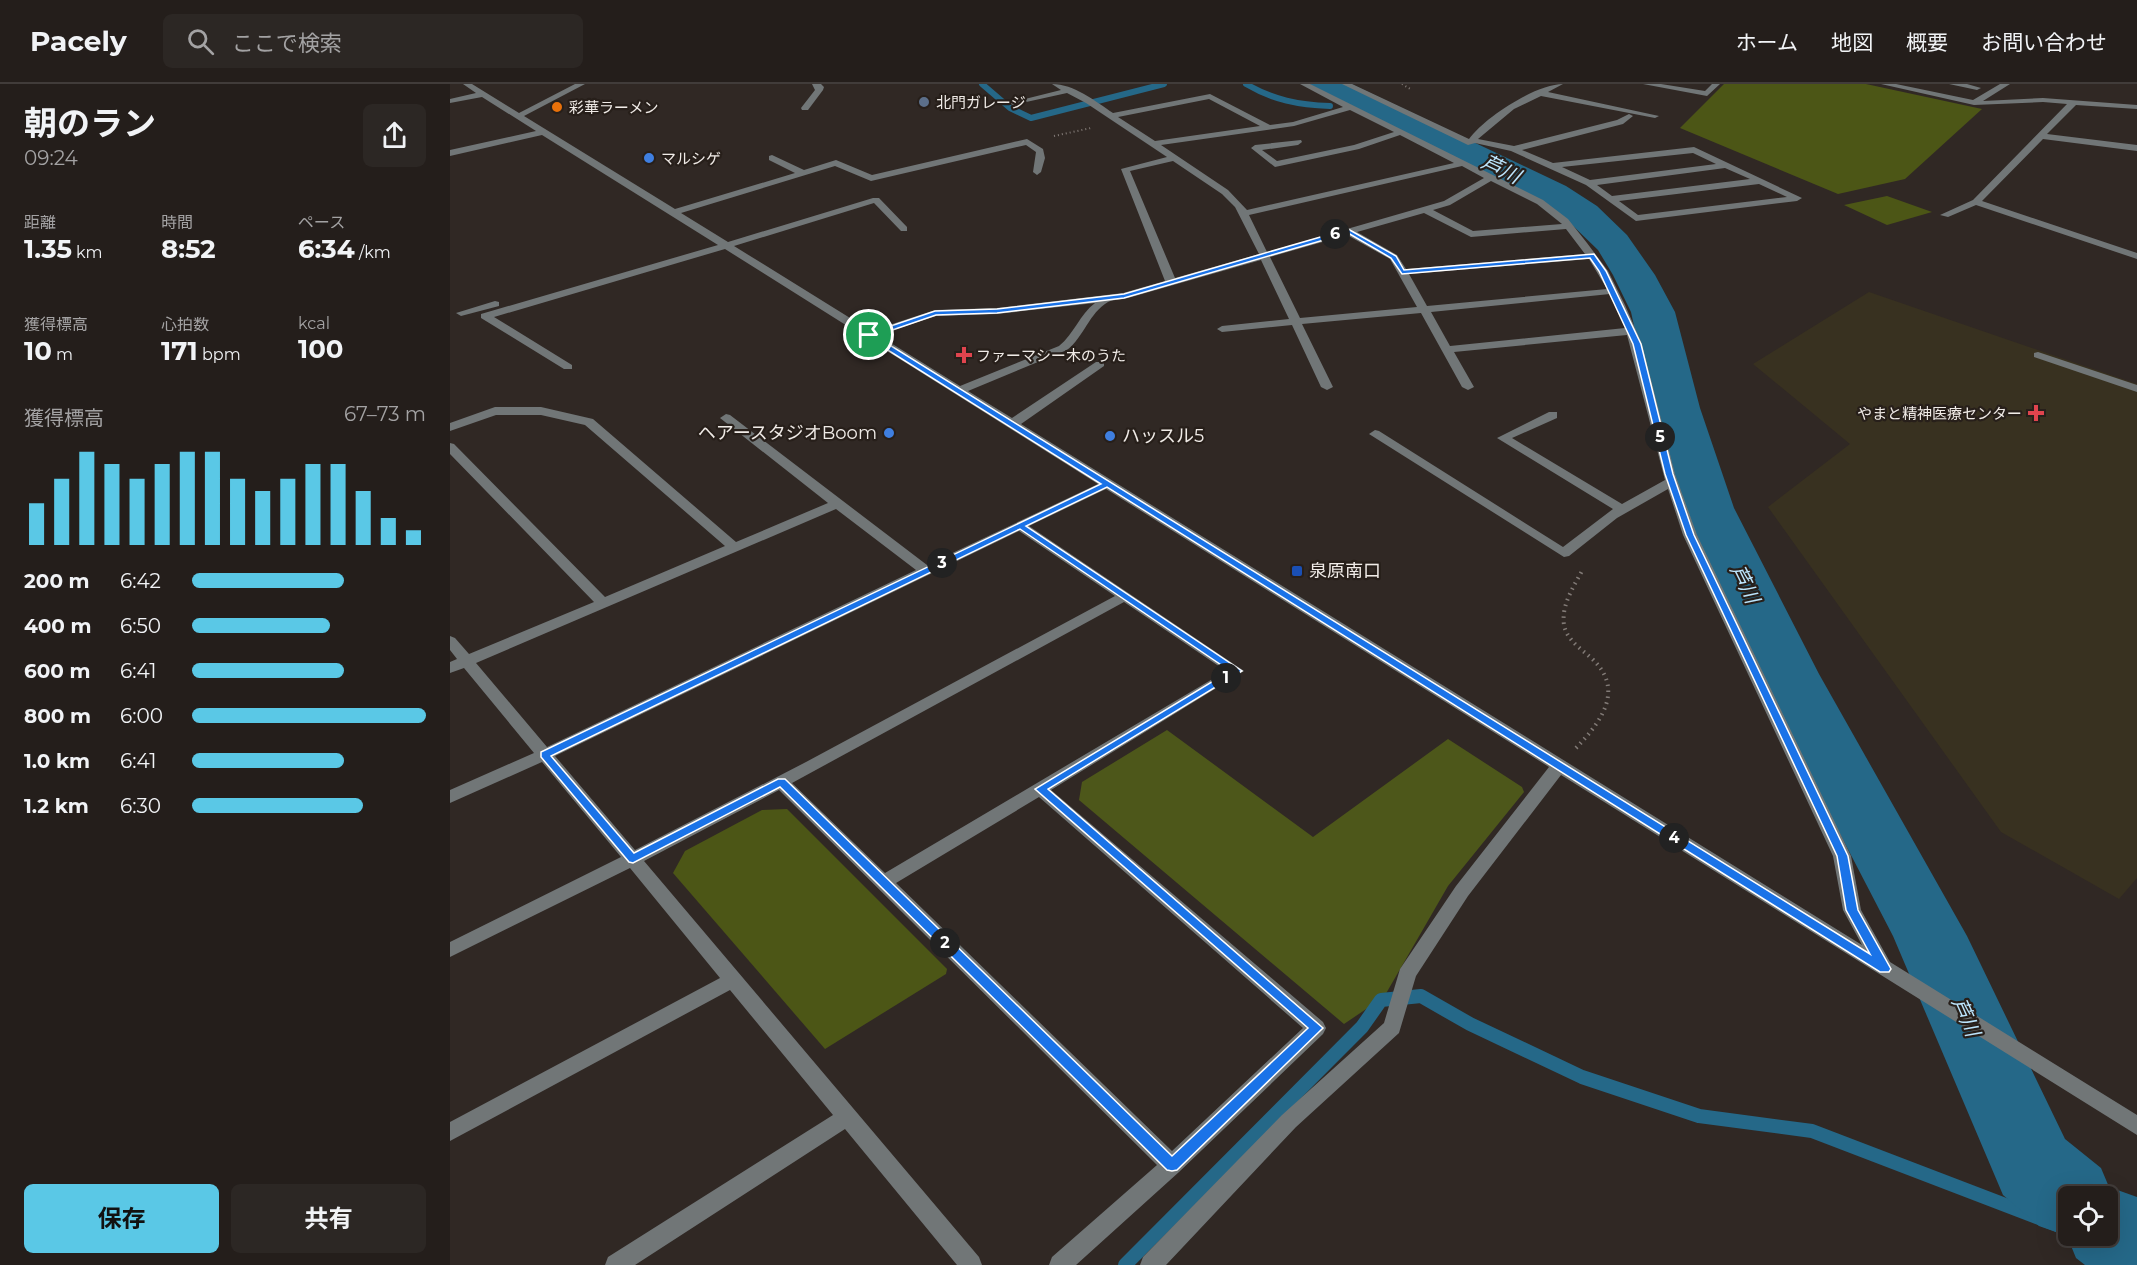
<!DOCTYPE html>
<html lang="ja">
<head>
<meta charset="utf-8">
<style>
	:root { --surface:#241e1b; --page:#2c2724; --text:#f1f3f6; --muted:#a3a2a3; --line:#413c3a; --accent:#5ac8e6 }
	body { margin:0; font-family:Montserrat,"Noto Sans JP",sans-serif; background:var(--page); color:var(--text); height:100vh; display:flex; flex-direction:column; font-size:22px; white-space:nowrap }
	* { box-sizing:border-box; margin:0 }
	p { font-size:20px; color:var(--muted) }
	.icon { flex:none; width:33px; height:33px; fill:none; stroke:currentColor; stroke-width:2; stroke-linecap:round; stroke-linejoin:round }
	.map { position:relative; flex:1; overflow:hidden }
	.sheet { display:flex; flex-direction:column; background:var(--surface); width:450px }
	.sheet>* { flex:none }
	.fabs { position:absolute; left:1608px; top:1102px; display:grid; gap:12px }
	.fabs a { display:grid; place-items:center; width:60px; height:60px; border-radius:9px; background:var(--surface); box-shadow:0 6px 24px #0002,0 0 0 2px var(--line); font-size:30px }
	.pin { position:absolute; display:grid; place-items:center; width:51px; height:51px; color:#fff; margin:-26px; border:3px solid #fff; border-radius:50%; box-shadow:0 2px 6px #0007 }
	.km { position:absolute; width:30px; height:30px; margin:-15px; border-radius:50%; background:#222; color:#fff; font-size:16px; line-height:30px; text-align:center }
	.round { display:grid; place-items:center; flex:none; width:63px; height:63px; border-radius:9px; background:var(--page) }
	.headline { display:flex; align-items:center; justify-content:space-between; height:102px; padding:0 24px }
	h1 { font-size:33px; font-weight:700; line-height:45px }
	.metrics { display:grid; grid-template-columns:repeat(3,1fr); gap:9px; height:102px; padding:6px 24px }
	.metrics div { display:grid; align-content:center }
	.metrics b { font-size:26px; font-weight:700 }
	.metrics small { font-size:16px; font-weight:400 }
	.metrics p { font-size:16px }
	.chart { height:168px; padding:12px 24px }
	.chart p { display:flex; justify-content:space-between }
	.chart svg { width:100%; height:108px; margin-top:6px; stroke:var(--accent); stroke-width:6 }
	.primary-button { display:flex; gap:12px; margin-top:auto; padding:12px 24px }
	.primary-button a { flex:1; height:69px; border-radius:9px; background:var(--accent); color:#111; font-size:24px; font-weight:700; line-height:69px; text-align:center }
	.primary-button a+a { background:var(--page); color:var(--text) }
	ul { padding:0 24px; list-style:none; font-size:20px }
	li { display:grid; grid-template-columns:96px 72px 1fr; align-items:center; height:45px }
	li i { height:15px; border-radius:8px; background:var(--accent) }
	header { display:flex; align-items:center; gap:36px; box-sizing:border-box; height:84px; padding:0 30px; background:var(--surface); border-bottom:2px solid var(--line) }
	header strong { font-size:28px }
	nav { display:flex; gap:33px; margin-inline-start:auto; font-size:21px }
	.search { width:420px; height:54px; background:var(--page); display:flex; align-items:center; gap:15px; box-sizing:border-box; padding:0 21px; border-radius:9px; color:var(--muted); font-size:22px }
	main { display:flex; flex:1; min-height:0 }
	.map>svg:first-child { display:block }
	.medical { fill:#383120 }
	.green { fill:#4c5616 }
	.forest { fill:#4d571a }
	.lines { fill:none; stroke-linecap:round; stroke-linejoin:round }
	.stream-far1 { stroke:#256888; stroke-width:6 }
	.stream { stroke:#256888; stroke-width:14 }
	.river { fill:#256888; fill-rule:evenodd }
	.path-far1 { stroke:#827b77; stroke-width:2; stroke-dasharray:1 3; stroke-linecap:butt }
	.path { stroke:#827b77; stroke-width:4; stroke-dasharray:1.5 4.5; stroke-linecap:butt }
	.minor { fill:#717677; fill-rule:evenodd }
	.route { fill:#1a73e8; stroke:#fff; stroke-width:1.5; fill-rule:evenodd }
	.service-dot { fill:#5c6f8a; stroke:#271f1a; stroke-width:2 }
	.food-dot { fill:#e8710a; stroke:#271f1a; stroke-width:2 }
	.shop-dot { fill:#3f7fe0; stroke:#271f1a; stroke-width:2 }
	.health-dot { fill:#e0444e; stroke:#271f1a; stroke-width:2 }
	.transit-dot { fill:#1a4fb4; stroke:#271f1a; stroke-width:2 }
	.labels { text-anchor:middle; dominant-baseline:central; stroke-width:4.5; stroke-linejoin:round; paint-order:stroke }
	.far-poi-label { font-size:15px; fill:#f0ebe7; stroke:#271f1a; text-anchor:start }
	.poi-label { font-size:18px; fill:#f0ebe7; stroke:#271f1a; text-anchor:start }
	.water-label { font-size:20px; font-style:italic; fill:#bce5fd; stroke:#271f1a }
</style>
</head>
<body>
<header>
<strong>Pacely</strong>
<div class="search"><svg class="icon" aria-label="search" viewBox="0 0 24 24"><circle cx="10" cy="10" r="6"/><path d="M15 15l6 6"/></svg>ここで検索</div>
<nav><a>ホーム</a><a>地図</a><a>概要</a><a>お問い合わせ</a></nav>
</header>
<main>
<section class="sheet">
<div class="headline"><div><h1>朝のラン</h1><p>09:24</p></div><a class="round"><svg class="icon" aria-label="share" viewBox="0 0 24 24"><path d="M12 15V3M7 8l5-5 5 5M5 13v7h14v-7"/></svg></a></div>
<div class="metrics">
<div><p>距離</p><b>1.35<small> km</small></b></div>
<div><p>時間</p><b>8:52</b></div>
<div><p>ペース</p><b>6:34<small> /km</small></b></div>
</div>
<div class="metrics">
<div><p>獲得標高</p><b>10<small> m</small></b></div>
<div><p>心拍数</p><b>171<small> bpm</small></b></div>
<div><p>kcal</p><b>100</b></div>
</div>
<div class="chart"><p><span>獲得標高</span>67–73 m</p>
<svg viewBox="0 0 160 44" preserveAspectRatio="none"><path d="M5 44V27M15 44V17M25 44V6M35 44V11M45 44V17M55 44V11M65 44V6M75 44V6M85 44V17M95 44V22M105 44V17M115 44V11M125 44V11M135 44V22M145 44V33M155 44V38"/></svg>
</div>
<ul>
<li><b>200 m</b>6:42<i style="width:65%"></i></li>
<li><b>400 m</b>6:50<i style="width:59%"></i></li>
<li><b>600 m</b>6:41<i style="width:65%"></i></li>
<li><b>800 m</b>6:00<i style="width:100%"></i></li>
<li><b>1.0 km</b>6:41<i style="width:65%"></i></li>
<li><b>1.2 km</b>6:30<i style="width:73%"></i></li>
</ul>
<div class="primary-button"><a>保存</a><a>共有</a></div>
</section>
<div class="map">
<svg width="1687" height="1181" viewBox="0 0 1687 1181">
	<rect width="100%" height="100%" fill="#302824"/>
	<polygon class="medical" points="1419,208 1687,300 1687,794 1669,815 1551,748 1318,423 1400,360 1303,280"/>
	<g class="green">
		<polygon points="1274,0 1416,0 1532,25 1455,95 1388,110 1230,44"/>
		<polygon points="1437,112 1482,128 1437,141 1394,121"/>
		<polygon points="337,725 497,885 496,890 375,965 223,789 235,767 312,726"/>
	</g>
	<polygon class="forest" points="717,646 863,753 998,655 1072,703 1074,708 998,802 934,913 894,940 629,716 632,698"/>
	<g class="lines">
		<g class="stream-far1">
			<polyline points="532,0 560,24 581,34 714,0"/>
			<path d="M 796,0 C 823,16 849,21 880,22"/>
		</g>
		<g class="stream">
			<polyline points="1638,1152 1687,1171"/>
			<polyline points="675,1181 912,943 931,916 971,912 1020,940 1132,993 1249,1032 1362,1047 1618,1145"/>
		</g>
		<path class="river" d="M 860,0 L 901,0 L 1116,102 L 1147,122 L 1177,151 L 1205,191 L 1225,228 L 1250,324 L 1284,424 L 1369,590 L 1517,852 L 1615,1055 L 1651,1084 L 1659,1103 L 1687,1113 L 1687,1181 L 1635,1181 L 1626,1174 L 1617,1152 L 1589,1142 L 1553,1111 L 1443,852 L 1307,590 L 1230,424 L 1202,324 L 1181,228 L 1163,191 L 1148,166 L 1119,138 L 1090,118 L 865,7 ZM 1618,1113 L 1658,1113 L 1658,1152 L 1618,1152 Z"/>
		<g class="path-far1">
			<polyline points="952,0 962,6"/>
			<polyline points="604,52 641,44"/>
		</g>
		<path class="path" d="M 1126,664 C 1152,637 1176,604 1140,573 C 1130,564 1117,556 1114,541 C 1111,521 1124,502 1133,485"/>
		<g class="minor">
			<path d="M 13,0 L 22,0 L 69,29 L 125,0 L 135,0 L 74,32 L 225,125 L 345,89 L 319,76 L 319,72 L 322,71 L 354,86 L 386,76 L 422,91 L 577,55 L 593,65 L 595,74 L 591,88 L 587,91 L 583,88 L 586,68 L 576,61 L 421,97 L 385,82 L 231,129 L 278,158 L 423,114 L 429,114 L 457,143 L 457,147 L 451,147 L 424,119 L 284,162 L 421,247 L 485,226 L 547,224 L 673,209 L 715,197 L 671,85 L 717,73 L 636,19 L 617,9 L 563,21 L 559,19 L 611,6 L 602,0 C 624,0 645,17 663,29 L 760,10 L 820,41 L 843,38 L 893,23 L 850,0 L 860,0 L 1093,116 L 1118,135 L 1137,159 L 1158,187 L 1175,221 L 1192,260 L 1225,390 L 1247,451 L 1401,772 L 1411,826 L 1440,878 L 1687,1031 L 1687,1051 L 1111,691 L 1018,812 L 966,892 L 949,949 L 846,1043 L 716,1181 L 690,1181 L 693,1173 L 832,1031 L 934,939 L 950,885 L 1006,802 L 1099,683 L 656,405 L 579,442 L 794,587 L 601,706 L 873,938 L 876,944 L 873,950 L 729,1088 L 626,1181 L 599,1181 L 602,1173 L 707,1081 L 329,706 L 194,777 L 529,1173 L 532,1181 L 507,1181 L 395,1045 L 185,1181 L 155,1181 L 158,1173 L 383,1031 L 280,906 L 0,1057 L 0,1038 L 270,894 L 180,784 L 0,873 L 0,858 L 171,773 L 92,678 L 0,719 L 0,706 L 84,669 L 14,584 L 0,589 L 0,578 L 7,575 L 0,566 L 0,552 L 5,554 L 19,570 L 144,518 L 0,370 L 0,359 L 4,360 L 155,513 L 275,462 L 135,341 L 91,331 L 46,331 L 0,347 L 0,339 L 45,323 L 91,323 L 143,335 L 286,458 L 378,419 L 270,334 L 276,330 L 280,331 L 477,481 L 648,400 L 275,165 L 44,233 L 122,281 L 122,285 L 114,285 L 31,234 L 31,230 L 268,161 L 92,51 L 0,72 L 0,66 L 86,47 L 32,13 L 0,19 L 0,15 L 26,9 ZM 759,15 L 810,42 L 705,57 L 668,33 ZM 900,26 L 944,48 L 904,61 L 827,77 L 812,66 L 848,61 L 852,58 L 851,56 L 805,61 L 801,64 L 825,83 L 909,65 L 950,51 L 1004,79 L 797,126 L 778,106 L 711,61 L 844,42 ZM 723,77 L 772,110 L 785,123 L 809,170 L 725,194 L 680,87 ZM 1012,82 L 1034,94 L 994,117 L 817,168 L 799,131 ZM 1041,97 L 1087,120 L 1112,140 L 1023,147 L 983,126 L 1000,121 ZM 974,129 L 1021,153 L 1116,145 L 1135,170 L 956,185 L 947,171 L 907,148 ZM 897,151 L 940,175 L 967,223 L 850,234 L 820,173 ZM 1139,175 L 1157,205 L 977,222 L 959,190 ZM 811,176 L 839,235 L 772,242 L 767,245 L 772,248 L 842,241 L 871,303 L 877,306 L 883,303 L 852,240 L 971,229 L 1012,303 L 1018,306 L 1024,303 L 1004,268 L 1177,251 L 1215,396 L 1172,420 L 1062,354 L 1107,334 L 1107,328 L 1099,328 L 1047,354 L 1163,425 L 1113,463 L 929,347 L 925,346 L 919,350 L 1114,473 L 1119,472 L 1167,434 L 1218,405 L 1233,451 L 1383,772 L 1393,826 L 1412,861 L 571,340 L 654,282 L 654,278 L 646,278 L 562,334 L 518,307 L 617,266 C 634,253 639,229 658,218 C 664,215 672,216 678,214 ZM 1160,210 L 1175,244 L 1000,262 L 981,228 ZM 645,219 C 630,230 624,250 609,262 L 510,302 L 428,251 L 486,232 L 547,230 ZM 386,425 L 466,486 L 97,663 L 26,579 ZM 569,447 L 665,512 L 356,678 L 185,766 L 105,672 ZM 674,518 L 776,587 L 435,789 L 342,699 ZM 589,713 L 853,944 L 722,1067 L 446,799 Z"/>
			<polygon points="362,0 371,0 374,3 373,6 358,26 352,26 351,24 365,6"/>
			<path d="M 892,0 L 902,0 L 1019,55 C 1035,33 1086,0 1113,0 L 1098,8 L 1209,32 L 1205,34 L 1091,12 L 1064,25 L 1028,55 L 1064,62 L 1167,36 L 1179,30 L 1183,32 L 1173,40 L 1072,66 L 1103,79 L 1244,63 L 1352,114 L 1347,117 L 1186,137 L 1136,101 L 1061,67 L 1025,59 L 1018,61 ZM 1243,69 L 1266,80 L 1140,96 L 1112,83 ZM 1275,84 L 1300,95 L 1162,112 L 1147,101 ZM 1309,100 L 1337,113 L 1188,131 L 1169,117 Z"/>
			<polygon points="1193,0 1211,0 1255,7 1262,0 1270,0 1257,12"/>
			<polygon points="1431,0 1446,0 1523,16 1550,0 1560,0 1533,17 1593,14 1687,21 1687,25 1626,21 1597,50 1687,61 1687,67 1593,55 1532,117 1687,169 1687,175 1526,121 1498,133 1490,131 1523,116 1617,20 1593,18 1524,21"/>
			<polygon points="1499,0 1517,0 1531,4 1527,6"/>
			<polygon points="45,217 49,218 49,222 11,232 6,229"/>
			<polygon points="1588,268 1687,301 1687,308 1584,273 1584,269"/>
		</g>
	</g>
	<path class="route" d="M 898,145 L 946,172 L 954,186 L 1144,170 L 1156,187 L 1191,260 L 1223,390 L 1244,451 L 1398,772 L 1408,826 L 1441,885 L 1439,888 L 1430,888 L 657,403 L 576,442 L 792,587 L 598,705 L 873,944 L 727,1086 L 722,1087 L 717,1086 L 330,703 L 183,779 L 179,778 L 91,673 L 91,668 L 651,400 L 417,253 L 417,250 L 485,227 L 547,225 L 674,210 ZM 898,149 L 941,174 L 952,190 L 1140,174 L 1149,187 L 1183,260 L 1215,390 L 1236,451 L 1387,772 L 1396,826 L 1420,870 L 425,252 L 486,231 L 547,229 L 674,214 ZM 570,445 L 780,587 L 585,705 L 858,944 L 722,1072 L 335,695 L 328,695 L 184,769 L 101,672 Z"/>
	<circle class="service-dot" cx="474" cy="18" r="6"/>
	<circle class="food-dot" cx="107" cy="23" r="6"/>
	<g class="shop-dot">
		<circle cx="199" cy="74" r="6"/>
		<circle cx="439" cy="349" r="6"/>
		<circle cx="660" cy="352" r="6"/>
	</g>
	<g class="health-dot">
		<path d="M511 262h6v6h6v6h-6v6h-6v-6h-6v-6h6z"/>
		<path d="M1583 320h6v6h6v6h-6v6h-6v-6h-6v-6h6z"/>
	</g>
	<rect class="transit-dot" x="841" y="481" width="12" height="12" rx="3"/>
	<g class="labels">
		<g class="far-poi-label">
			<text x="486" y="18">北門ガレージ</text>
			<text x="119" y="23">彩華ラーメン</text>
			<text x="211" y="74">マルシゲ</text>
			<text x="526" y="271">ファーマシー木のうた</text>
			<text x="1572" y="329" text-anchor="end">やまと精神医療センター</text>
		</g>
		<g class="poi-label">
			<text x="427" y="349" text-anchor="end">ヘアースタジオBoom</text>
			<text x="672" y="352">ハッスル5</text>
			<text x="859" y="487">泉原南口</text>
		</g>
		<g class="water-label">
			<text transform="translate(1051 85) rotate(26)">芦川</text>
			<text transform="translate(1295 500) rotate(64)">芦川</text>
			<text transform="translate(1516 933) rotate(66)">芦川</text>
		</g>
	</g>
</svg>
<div class="fabs">
<a><svg class="icon" aria-label="locate" viewBox="0 0 24 24"><circle cx="12" cy="12" r="6"/><path d="M12 2v4M12 18v4M2 12h4M18 12h4"/></svg></a>
</div>
<div class="pin" style="left:419px;top:251px;background:#1e9e55"><svg class="icon" aria-label="arrive" viewBox="0 0 24 24"><path d="M6 21V4h12l-3 4 3 4H6"/></svg></div>
<b class="km" style="left:776px;top:594px">1</b>
<b class="km" style="left:495px;top:859px">2</b>
<b class="km" style="left:492px;top:479px">3</b>
<b class="km" style="left:1224px;top:754px">4</b>
<b class="km" style="left:1210px;top:353px">5</b>
<b class="km" style="left:885px;top:150px">6</b>
</div>
</main>
</body>
</html>
